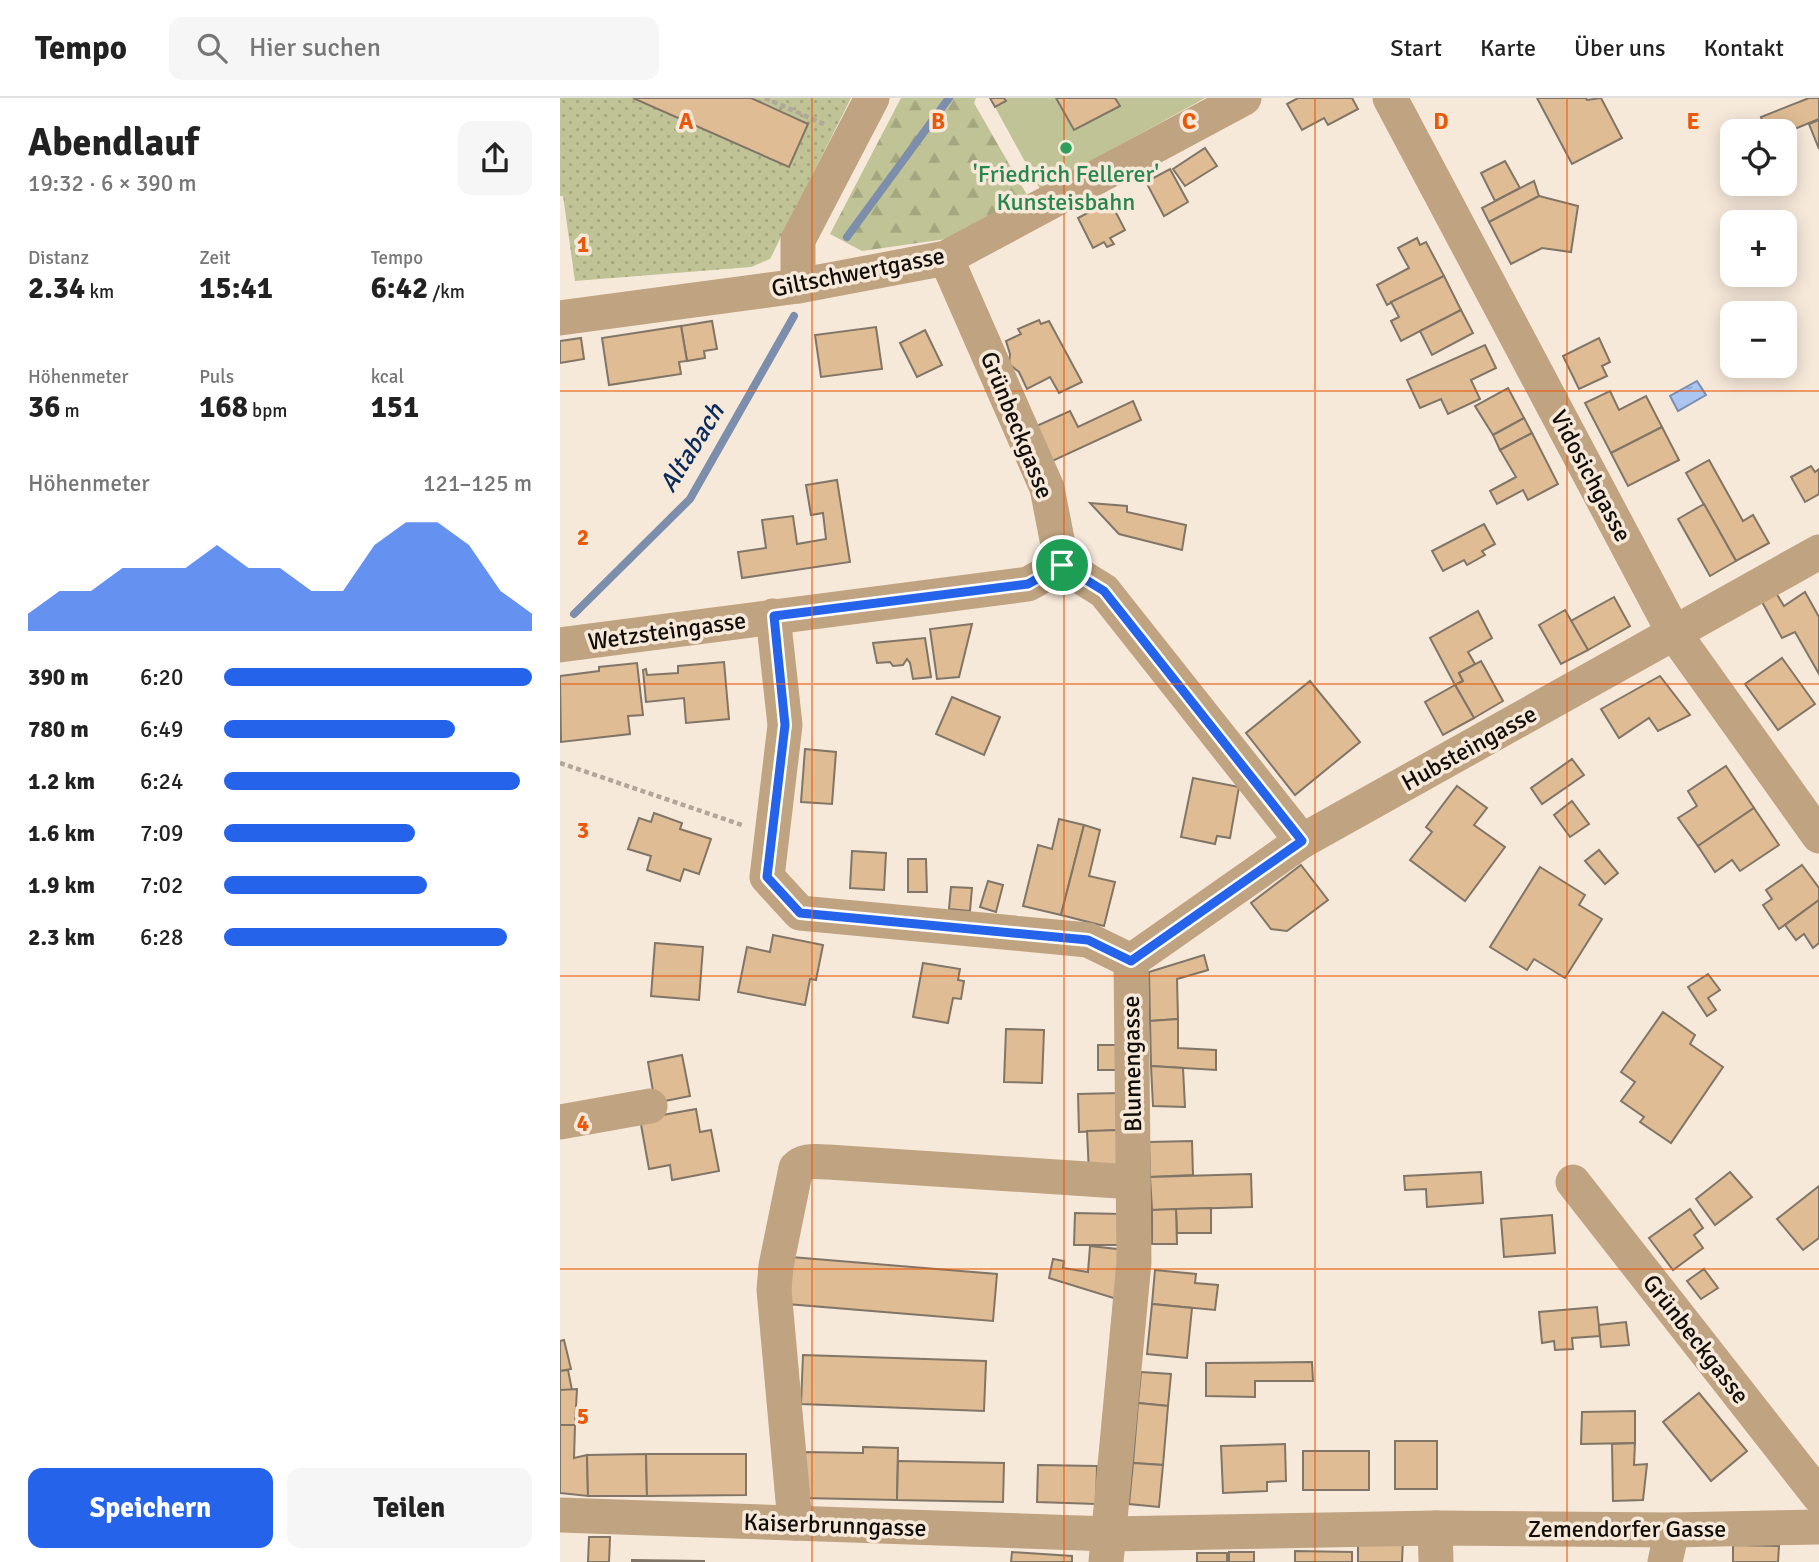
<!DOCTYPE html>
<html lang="de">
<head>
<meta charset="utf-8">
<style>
	:root { --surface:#fff; --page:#f6f6f6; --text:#222; --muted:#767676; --line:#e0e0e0; --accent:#2563eb }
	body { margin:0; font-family:Signika,sans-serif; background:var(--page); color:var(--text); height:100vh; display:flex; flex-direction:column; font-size:26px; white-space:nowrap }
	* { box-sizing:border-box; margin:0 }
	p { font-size:23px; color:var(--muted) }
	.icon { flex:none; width:38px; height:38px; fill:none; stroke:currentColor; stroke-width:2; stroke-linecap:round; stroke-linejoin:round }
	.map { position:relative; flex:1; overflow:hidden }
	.drawer { display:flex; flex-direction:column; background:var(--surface); width:560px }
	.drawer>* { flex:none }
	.fabs { position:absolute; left:1160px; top:21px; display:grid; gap:14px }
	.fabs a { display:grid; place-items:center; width:77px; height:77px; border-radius:14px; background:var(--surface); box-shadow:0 4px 18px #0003; font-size:35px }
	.pin { position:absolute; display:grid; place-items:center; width:60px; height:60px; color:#fff; margin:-30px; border:4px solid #fff; border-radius:50%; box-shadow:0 2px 7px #0007 }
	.round { display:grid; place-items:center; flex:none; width:74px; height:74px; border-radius:14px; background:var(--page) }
	.summary { display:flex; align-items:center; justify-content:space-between; height:119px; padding:0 28px }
	h1 { font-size:38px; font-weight:800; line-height:52px }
	.metrics { display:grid; grid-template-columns:repeat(3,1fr); gap:10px; height:119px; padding:7px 28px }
	.metrics div { display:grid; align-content:center }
	.metrics b { font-size:30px; font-weight:800 }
	.metrics small { font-size:19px; font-weight:400 }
	.metrics p { font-size:19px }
	.chart { height:196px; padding:14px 28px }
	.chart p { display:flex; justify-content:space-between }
	.chart svg { width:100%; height:126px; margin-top:7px; fill:var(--accent); opacity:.7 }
	.cta { display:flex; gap:14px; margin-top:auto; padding:14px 28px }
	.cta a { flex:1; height:80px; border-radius:14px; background:var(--accent); color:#fff; font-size:28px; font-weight:800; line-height:80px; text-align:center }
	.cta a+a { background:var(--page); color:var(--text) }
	ul { padding:0 28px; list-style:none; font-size:23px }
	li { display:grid; grid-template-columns:112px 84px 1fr; align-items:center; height:52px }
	li i { height:18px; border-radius:9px; background:var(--accent) }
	header { display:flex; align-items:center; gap:42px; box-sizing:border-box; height:98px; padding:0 35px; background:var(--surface); border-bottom:2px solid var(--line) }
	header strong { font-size:33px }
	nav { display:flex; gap:38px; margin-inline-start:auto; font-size:24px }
	.search { width:490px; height:63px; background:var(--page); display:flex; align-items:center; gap:18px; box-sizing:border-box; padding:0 24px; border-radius:14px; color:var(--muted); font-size:26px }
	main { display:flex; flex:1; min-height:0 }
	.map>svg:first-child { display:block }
	.grass { fill:url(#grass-dots) }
	.forest { fill:url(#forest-firs) }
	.pitch { fill:#c0c395 }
	.water { fill:url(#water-ripples); stroke:#7c8eab; stroke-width:2 }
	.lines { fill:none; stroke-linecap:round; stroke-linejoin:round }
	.stream { stroke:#7c8eab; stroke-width:8 }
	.building { fill:#dfbc93; stroke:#817567; stroke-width:2 }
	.path { stroke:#b1a69a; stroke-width:4.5; stroke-dasharray:5 3.5; stroke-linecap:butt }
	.minor { stroke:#c0a381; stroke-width:35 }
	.route-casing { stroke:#fff; stroke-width:14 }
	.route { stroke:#2563eb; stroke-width:9 }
	.grid { fill:none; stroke:#e8590c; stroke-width:2; stroke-opacity:0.55 }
	.leisure-dot { fill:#2e9e5b; stroke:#f7e9da; stroke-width:2.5 }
	.labels { text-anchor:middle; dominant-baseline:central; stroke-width:7; stroke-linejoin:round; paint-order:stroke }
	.leisure-label { font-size:24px; fill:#27864d; stroke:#f7e9da }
	.street-label { font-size:24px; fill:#110d08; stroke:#f7e9da }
	.water-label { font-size:26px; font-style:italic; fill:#082a5c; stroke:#f7e9da }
	.grid-label { font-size:23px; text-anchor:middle; font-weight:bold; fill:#e8590c; stroke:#f7e9da; stroke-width:7; stroke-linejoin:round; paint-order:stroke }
</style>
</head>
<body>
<header>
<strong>Tempo</strong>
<div class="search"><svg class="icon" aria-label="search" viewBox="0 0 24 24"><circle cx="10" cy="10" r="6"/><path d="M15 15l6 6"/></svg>Hier suchen</div>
<nav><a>Start</a><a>Karte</a><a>Über uns</a><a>Kontakt</a></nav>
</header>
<main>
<section class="drawer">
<div class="summary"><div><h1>Abendlauf</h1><p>19:32 · 6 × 390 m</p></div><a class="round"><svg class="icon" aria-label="share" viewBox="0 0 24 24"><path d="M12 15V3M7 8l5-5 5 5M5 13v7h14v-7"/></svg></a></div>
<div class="metrics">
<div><p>Distanz</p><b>2.34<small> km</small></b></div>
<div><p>Zeit</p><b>15:41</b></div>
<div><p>Tempo</p><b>6:42<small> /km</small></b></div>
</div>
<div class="metrics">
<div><p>Höhenmeter</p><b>36<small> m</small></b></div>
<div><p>Puls</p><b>168<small> bpm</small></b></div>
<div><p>kcal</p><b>151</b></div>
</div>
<div class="chart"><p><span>Höhenmeter</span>121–125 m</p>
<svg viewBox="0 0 160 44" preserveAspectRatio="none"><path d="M0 44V38L10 30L20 30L30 22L40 22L50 22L60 14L70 22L80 22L90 30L100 30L110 14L120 6L130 6L140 14L150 30L160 38V44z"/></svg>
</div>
<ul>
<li><b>390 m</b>6:20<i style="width:100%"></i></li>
<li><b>780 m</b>6:49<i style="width:75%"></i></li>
<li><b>1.2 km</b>6:24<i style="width:96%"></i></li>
<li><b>1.6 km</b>7:09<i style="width:62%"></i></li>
<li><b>1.9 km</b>7:02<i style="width:66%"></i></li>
<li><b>2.3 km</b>6:28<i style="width:92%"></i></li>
</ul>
<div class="cta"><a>Speichern</a><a>Teilen</a></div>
</section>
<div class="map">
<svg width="1259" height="1464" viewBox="0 0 1259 1464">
	<defs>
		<pattern id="grass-dots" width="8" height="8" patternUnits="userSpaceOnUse" patternTransform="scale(1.75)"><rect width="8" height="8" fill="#c0c395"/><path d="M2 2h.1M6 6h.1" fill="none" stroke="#a4a67f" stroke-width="1.8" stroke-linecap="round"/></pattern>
		<pattern id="forest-firs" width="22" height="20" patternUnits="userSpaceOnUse" patternTransform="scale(1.75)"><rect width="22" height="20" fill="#c0c395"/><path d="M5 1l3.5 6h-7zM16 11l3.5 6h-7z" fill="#a4a67f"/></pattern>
		<pattern id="water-ripples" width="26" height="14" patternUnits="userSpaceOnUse" patternTransform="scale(1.75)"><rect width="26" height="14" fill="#aac6f1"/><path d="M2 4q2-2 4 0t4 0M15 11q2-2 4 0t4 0" fill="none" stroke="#91a9cd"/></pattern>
	</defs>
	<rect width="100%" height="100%" fill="#f7e9da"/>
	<polygon class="grass" points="0,0 291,0 210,161 191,169 15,183 3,98 0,98"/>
	<polygon class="forest" points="341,0 416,0 414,5 467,97 386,141 302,153 270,136"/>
	<polygon class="pitch" points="430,0 645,0 480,91"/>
	<polygon class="water" points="1137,283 1146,297 1118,313 1110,298"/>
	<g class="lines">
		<g class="stream">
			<polyline points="287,139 389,0"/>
			<polyline points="14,516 130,401 234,218"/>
		</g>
	</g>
	<g class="building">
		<polygon points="73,0 191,0 248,26 229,69"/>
		<polygon points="430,0 444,0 446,3 435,9"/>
		<polygon points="496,0 555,0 560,8 514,32"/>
		<polygon points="738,0 792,0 798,11 768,27 764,20 742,32 727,6"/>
		<polygon points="977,0 1026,0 1027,2 1041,0 1062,40 1012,66"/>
		<polygon points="1249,0 1259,0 1259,21 1225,35 1225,33 1206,33 1201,19"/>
		<polygon points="1259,22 1259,51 1249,26"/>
		<polygon points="645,50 657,68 625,88 613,71"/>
		<polygon points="945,63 960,90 935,103 921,75"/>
		<polygon points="610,71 628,104 604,118 586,84"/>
		<polygon points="974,83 979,98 929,124 922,110"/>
		<polygon points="979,98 1018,108 1011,154 982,150 951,166 929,124"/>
		<polygon points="550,103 565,132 550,140 554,146 547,149 544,144 533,150 518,120"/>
		<polygon points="857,140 860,147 866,144 884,178 827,207 817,187 849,170 838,150"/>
		<polygon points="884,178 901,212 841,243 831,223 839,219 831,204"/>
		<polygon points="901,212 913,235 872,257 860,233"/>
		<polygon points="479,222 481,226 489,223 522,284 499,295 490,279 467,291 459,274 449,266 450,256 446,243 461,236 458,231"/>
		<polygon points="152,223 157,251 144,253 145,260 127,263 121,228"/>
		<polygon points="121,228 127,263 119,264 121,276 49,287 42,240"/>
		<polygon points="316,229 322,271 261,279 255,237"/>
		<polygon points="365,232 382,267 357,279 340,245"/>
		<polygon points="21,240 24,261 0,265 0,243"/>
		<polygon points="1039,240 1050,264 1042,268 1047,278 1019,291 1003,258"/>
		<polygon points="925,247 936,270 911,282 920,301 888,316 881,301 860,310 847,282"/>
		<polygon points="948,290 964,320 933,337 915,308"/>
		<polygon points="1050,293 1059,312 1086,298 1102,329 1051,355 1025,305"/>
		<polygon points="573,303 581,322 488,365 472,330 510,313 518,329"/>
		<polygon points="964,320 972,335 940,352 933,337"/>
		<polygon points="1102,329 1119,362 1068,388 1051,355"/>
		<polygon points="972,335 998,386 968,402 963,392 937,406 930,393 956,379 940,352"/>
		<polygon points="1149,362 1183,423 1193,417 1209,445 1176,463 1126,375"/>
		<polygon points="1251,368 1255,374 1259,371 1259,396 1245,404 1231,379"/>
		<polygon points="277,382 290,464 182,480 178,454 206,450 202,422 233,418 237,446 266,441 263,415 251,417 246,387"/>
		<polygon points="530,405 567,408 567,414 626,427 622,452 559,436"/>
		<polygon points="1144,406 1176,463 1150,478 1118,421"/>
		<polygon points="924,426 935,446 922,453 925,457 907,467 904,462 883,473 872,453"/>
		<polygon points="1245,494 1259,519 1259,576 1235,534 1222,540 1202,504 1216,495 1224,508"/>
		<polygon points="1054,499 1070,528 1028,552 1011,523"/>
		<polygon points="1005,512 1028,552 1001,566 979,527"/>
		<polygon points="918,513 932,540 908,554 915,566 899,575 903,583 895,587 870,540"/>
		<polygon points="412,526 399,579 377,581 370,531"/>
		<polygon points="365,540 371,579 353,581 350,565 347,561 343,567 333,568 330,564 317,565 313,545"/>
		<polygon points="1222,560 1255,606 1218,632 1185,586"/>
		<polygon points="921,563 943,603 914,620 895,587 903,583 899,575"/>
		<polygon points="164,564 169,621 126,625 124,600 86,604 83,572 86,571 87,577 118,575 118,568"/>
		<polygon points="77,565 83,617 68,618 70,636 1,644 0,578 39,573 39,569"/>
		<polygon points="1100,578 1130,617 1098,633 1089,620 1059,640 1041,611"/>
		<polygon points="750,583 800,644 735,697 686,635"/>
		<polygon points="895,587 914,620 883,637 865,604"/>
		<polygon points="392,599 440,619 424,657 376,636"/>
		<polygon points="245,651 276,654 272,706 241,704"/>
		<polygon points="1012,661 1024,677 982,706 971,690"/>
		<polygon points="1166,668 1194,710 1138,748 1118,720 1137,708 1128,693"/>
		<polygon points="633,680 679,689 670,740 657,738 655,746 621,739"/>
		<polygon points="897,688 927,710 914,727 945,749 905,803 850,762 872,734 866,729"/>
		<polygon points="1012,703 1029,726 1010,739 994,717"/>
		<polygon points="1194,710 1219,747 1180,773 1172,762 1155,774 1138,748"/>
		<polygon points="94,715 122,725 120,731 151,741 139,776 124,771 120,783 87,772 91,758 68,751 79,720 91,724"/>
		<polygon points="499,721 524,727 501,817 463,808 478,747 492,751"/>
		<polygon points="524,727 540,732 529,778 555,784 544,828 501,817"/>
		<polygon points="1039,752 1058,775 1045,786 1025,763"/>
		<polygon points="292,753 326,755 324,792 290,790"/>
		<polygon points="348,761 366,761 367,794 348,794"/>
		<polygon points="741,767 768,802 727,833 711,831 691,805"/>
		<polygon points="1242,767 1259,790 1259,802 1219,831 1203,807 1212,801 1206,792"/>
		<polygon points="980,769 1025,797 1019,807 1042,821 1005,880 974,861 967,872 930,849"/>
		<polygon points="428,783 443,787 436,814 420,809"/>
		<polygon points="391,789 412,790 410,813 389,811"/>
		<polygon points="1259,802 1259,845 1253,850 1244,836 1236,842 1225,827"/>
		<polygon points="213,837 263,847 256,882 250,881 245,907 178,894 187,849 210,854"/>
		<polygon points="95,845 143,849 139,902 91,898"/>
		<polygon points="644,857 648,872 617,881 618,921 590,923 589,874"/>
		<polygon points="363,865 400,871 398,882 404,883 401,901 393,900 388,925 353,919"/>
		<polygon points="1148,876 1160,892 1148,900 1156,912 1147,918 1128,889"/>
		<polygon points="1103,914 1135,937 1130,946 1163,969 1111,1045 1080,1024 1084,1019 1061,1003 1075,984 1061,974"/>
		<polygon points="618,921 618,950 656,952 656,972 591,968 590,923"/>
		<polygon points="446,931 484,932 482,985 444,984"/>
		<rect x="538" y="947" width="23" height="25"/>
		<polygon points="122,957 130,998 95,1005 88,964"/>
		<polygon points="591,968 623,970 625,1009 593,1008"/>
		<polygon points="559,995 560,1032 519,1034 518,996"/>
		<polygon points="136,1011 140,1034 151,1032 159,1073 112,1082 110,1067 89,1071 80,1021"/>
		<polygon points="560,1032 562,1074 529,1075 527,1033"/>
		<polygon points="632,1043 633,1077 590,1079 589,1044"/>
		<polygon points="921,1074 923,1105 867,1109 866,1091 845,1092 844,1078"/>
		<polygon points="1170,1074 1192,1099 1155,1127 1136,1101"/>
		<polygon points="691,1076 692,1109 592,1112 590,1079"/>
		<polygon points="1259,1088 1259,1140 1243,1152 1217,1121"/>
		<polygon points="651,1110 651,1135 617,1135 616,1111"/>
		<polygon points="616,1111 617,1146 592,1146 592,1112"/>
		<polygon points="1130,1111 1143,1130 1134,1137 1143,1150 1113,1172 1089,1140"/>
		<polygon points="515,1115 562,1116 562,1147 514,1147"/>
		<polygon points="992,1117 995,1155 944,1159 941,1121"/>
		<polygon points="530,1148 566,1152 560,1202 489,1180 493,1161 504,1163 503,1170 528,1174"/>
		<polygon points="231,1159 437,1176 433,1223 227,1206"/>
		<polygon points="1144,1171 1158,1190 1141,1201 1127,1183"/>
		<polygon points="595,1172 636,1176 635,1185 658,1187 655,1212 592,1206"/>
		<polygon points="592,1206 632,1210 627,1260 587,1256"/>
		<polygon points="1037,1209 1040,1238 1012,1240 1013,1251 995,1252 994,1243 982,1245 979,1214"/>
		<polygon points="1066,1224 1069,1247 1041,1249 1039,1227"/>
		<polygon points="4,1242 11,1271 0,1273 0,1243"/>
		<polygon points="243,1257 426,1263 424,1313 241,1306"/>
		<polygon points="752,1264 753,1283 695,1283 695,1299 646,1298 646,1265"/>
		<polygon points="8,1272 12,1292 0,1292 0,1273"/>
		<polygon points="581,1274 611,1276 608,1308 578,1305"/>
		<polygon points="17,1291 15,1327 0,1327 0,1292"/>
		<polygon points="1139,1295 1187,1353 1151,1383 1103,1324"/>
		<polygon points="578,1305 608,1308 603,1367 573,1365"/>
		<polygon points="1075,1313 1075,1345 1021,1346 1022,1314"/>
		<polygon points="0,1327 15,1327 14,1360 27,1357 28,1398 0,1395"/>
		<rect x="835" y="1343" width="42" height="48"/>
		<polygon points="1075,1345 1074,1367 1087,1366 1083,1402 1053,1403 1052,1346"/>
		<polygon points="725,1346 726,1383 707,1384 707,1393 663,1395 661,1348"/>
		<polygon points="303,1349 338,1350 337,1402 243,1400 244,1354 303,1355"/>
		<rect x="743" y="1353" width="66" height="39"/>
		<polygon points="86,1356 87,1398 28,1398 27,1357"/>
		<polygon points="86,1356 186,1356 186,1397 87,1398"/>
		<polygon points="338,1363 444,1365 443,1404 337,1402"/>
		<polygon points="573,1365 603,1367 599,1409 569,1406"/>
		<polygon points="478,1367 537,1368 536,1406 477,1404"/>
		<polygon points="29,1439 50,1439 49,1464 28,1464"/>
		<polygon points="798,1439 843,1441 842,1464 798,1464"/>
		<polygon points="1173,1447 1219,1448 1218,1464 1173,1464"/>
		<polygon points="735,1453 792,1454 792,1464 735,1464"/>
		<polygon points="452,1454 512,1458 512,1464 451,1464"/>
		<rect x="669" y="1454" width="25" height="10"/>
		<rect x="637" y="1455" width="30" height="9"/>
		<polygon points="72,1462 144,1463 144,1464 72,1464"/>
	</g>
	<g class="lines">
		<g class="path">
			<polyline points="205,0 266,27"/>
			<polyline points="0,665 185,728"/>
		</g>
		<g class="minor">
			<polyline points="830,0 1114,535 1259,738"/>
			<polyline points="386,160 487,390 502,467 544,493 742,743"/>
			<polyline points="238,188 238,142 312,0"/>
			<polyline points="0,220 238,188 386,160 684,0"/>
			<polyline points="213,518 225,627 207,779 240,815 528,842 571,863 574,1164 546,1464"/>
			<polyline points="0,547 468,486 502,467"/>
			<polyline points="571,863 742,743 1259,454"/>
			<polyline points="0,1024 90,1008"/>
			<polyline points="1013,1084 1259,1398"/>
			<polyline points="0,1417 549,1436 875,1430 1112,1432 1259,1429"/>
			<path d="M 235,1425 L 214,1192 L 216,1168 L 236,1070 C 244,1061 257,1064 268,1064 L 573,1084"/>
			<polyline points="875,1430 876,1464"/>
			<polyline points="1105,1464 1112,1432"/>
		</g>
	</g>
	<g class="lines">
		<defs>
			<polygon id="route" points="502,467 544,493 742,743 571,863 528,842 240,815 207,779 225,627 214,518 468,486"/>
		</defs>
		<use href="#route" class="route-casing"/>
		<use href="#route" class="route"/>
	</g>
	<path class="grid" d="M 252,0 L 252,1464M 504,0 L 504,1464M 755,0 L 755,1464M 1007,0 L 1007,1464M 0,293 L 1259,293M 0,586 L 1259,586M 0,878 L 1259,878M 0,1171 L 1259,1171"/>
	<circle class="leisure-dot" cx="506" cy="50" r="7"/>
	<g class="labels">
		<g class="leisure-label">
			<text x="506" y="76">'Friedrich Fellerer'<tspan x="506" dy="28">Kunsteisbahn</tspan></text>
		</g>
		<g class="street-label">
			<text transform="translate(298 174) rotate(-11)">Giltschwertgasse</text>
			<text transform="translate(457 327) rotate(68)">Grünbeckgasse</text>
			<text transform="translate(1031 378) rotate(62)">Vidosichgasse</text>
			<text transform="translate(107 533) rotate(-8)">Wetzsteingasse</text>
			<text transform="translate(909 650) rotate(-29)">Hubsteingasse</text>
			<text transform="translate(572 966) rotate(-91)">Blumengasse</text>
			<text transform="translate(1136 1241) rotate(52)">Grünbeckgasse</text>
			<text transform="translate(275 1427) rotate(2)">Kaiserbrunngasse</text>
			<text x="1067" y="1431">Zemendorfer Gasse</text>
		</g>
		<g class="water-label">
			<text transform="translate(132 350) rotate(-58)">Altabach</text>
		</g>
	</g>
	<g class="grid-label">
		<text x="126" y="31">A</text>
		<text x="378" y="31">B</text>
		<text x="629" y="31">C</text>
		<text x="881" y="31">D</text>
		<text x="1133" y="31">E</text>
		<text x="23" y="154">1</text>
		<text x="23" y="447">2</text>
		<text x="23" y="740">3</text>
		<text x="23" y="1033">4</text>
		<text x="23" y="1326">5</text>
	</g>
</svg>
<div class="fabs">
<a><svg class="icon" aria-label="locate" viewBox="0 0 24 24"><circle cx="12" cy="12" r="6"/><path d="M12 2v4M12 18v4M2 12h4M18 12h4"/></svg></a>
<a>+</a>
<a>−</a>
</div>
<div class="pin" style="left:502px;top:467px;background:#1e9e55"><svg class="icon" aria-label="arrive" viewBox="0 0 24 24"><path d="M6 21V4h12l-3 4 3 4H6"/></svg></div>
</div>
</main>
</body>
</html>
